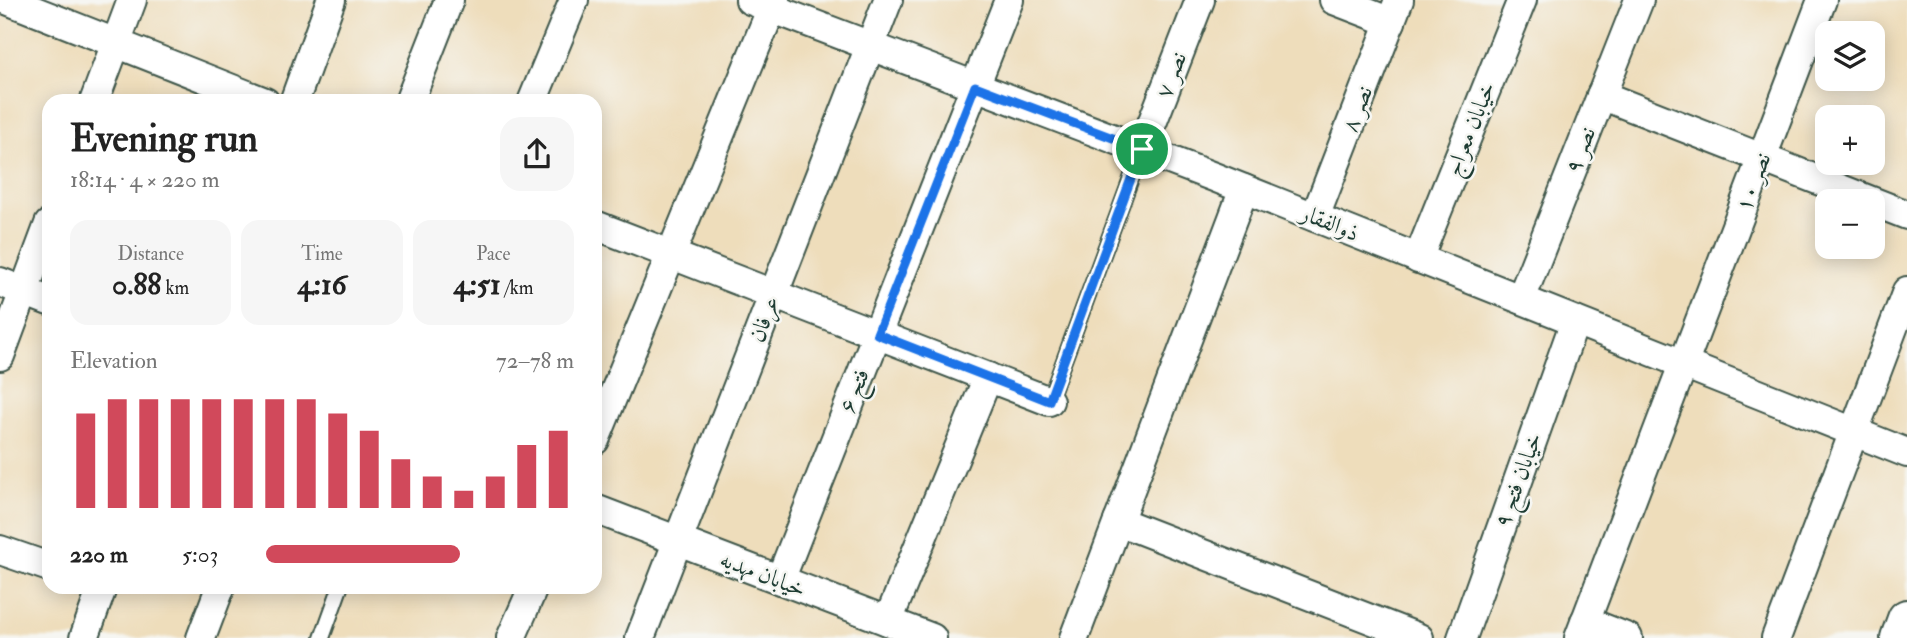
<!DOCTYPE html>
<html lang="en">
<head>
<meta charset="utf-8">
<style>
	:root { --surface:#fff; --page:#f6f6f6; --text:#222; --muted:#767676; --accent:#d1495b }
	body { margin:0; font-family:"IM FELL Double Pica",Amiri,serif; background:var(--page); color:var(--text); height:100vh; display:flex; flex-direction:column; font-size:26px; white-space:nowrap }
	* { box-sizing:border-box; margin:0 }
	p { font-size:23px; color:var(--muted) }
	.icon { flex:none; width:38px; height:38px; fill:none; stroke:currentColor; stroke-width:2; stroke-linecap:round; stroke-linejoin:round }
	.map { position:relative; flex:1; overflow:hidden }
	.panel { position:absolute; left:42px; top:94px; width:560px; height:500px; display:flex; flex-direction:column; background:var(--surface); border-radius:21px; box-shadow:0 4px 18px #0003 }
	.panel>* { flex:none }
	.fabs { position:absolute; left:1815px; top:21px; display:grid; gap:14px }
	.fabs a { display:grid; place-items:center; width:70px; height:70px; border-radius:14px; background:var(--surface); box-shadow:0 4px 18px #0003; font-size:35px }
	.pin { position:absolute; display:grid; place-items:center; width:60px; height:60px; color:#fff; margin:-30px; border:4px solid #fff; border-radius:50%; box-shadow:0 2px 7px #0007 }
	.round { display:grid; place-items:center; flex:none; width:74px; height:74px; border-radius:21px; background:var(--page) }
	.summary { display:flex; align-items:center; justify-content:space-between; height:119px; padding:0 28px }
	h1 { font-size:38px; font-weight:700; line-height:52px }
	.stats { display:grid; grid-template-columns:repeat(3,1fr); gap:10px; height:119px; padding:7px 28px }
	.stats div { display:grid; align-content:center; border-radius:18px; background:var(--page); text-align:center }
	.stats b { font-size:30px; font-weight:700 }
	.stats small { font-size:19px; font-weight:400 }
	.stats p { font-size:19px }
	.chart { height:196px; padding:14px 28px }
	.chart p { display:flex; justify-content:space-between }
	.chart svg { width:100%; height:126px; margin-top:7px; stroke:var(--accent); stroke-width:6 }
	ul { padding:0 28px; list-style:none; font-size:23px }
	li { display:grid; grid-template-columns:112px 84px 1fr; align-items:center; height:52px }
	li i { height:18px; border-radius:9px; background:var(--accent) }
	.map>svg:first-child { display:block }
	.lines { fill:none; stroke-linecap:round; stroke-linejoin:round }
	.lane-casing { stroke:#3e5548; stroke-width:18 }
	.street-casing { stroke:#3e5548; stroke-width:32 }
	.secondary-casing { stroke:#3e5548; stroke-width:42 }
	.lane { stroke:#fff; stroke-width:14 }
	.street { stroke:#fff; stroke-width:28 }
	.secondary { stroke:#fff; stroke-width:38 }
	.route-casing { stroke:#fff; stroke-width:14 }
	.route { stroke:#1a73e8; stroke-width:9 }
	.labels { text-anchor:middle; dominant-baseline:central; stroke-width:5; stroke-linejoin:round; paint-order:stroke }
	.street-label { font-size:23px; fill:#1f3d34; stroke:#f6f6f2 }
</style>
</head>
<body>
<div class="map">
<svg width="1907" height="638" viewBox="0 0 1907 638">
	<rect width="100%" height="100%" fill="#f6f6f2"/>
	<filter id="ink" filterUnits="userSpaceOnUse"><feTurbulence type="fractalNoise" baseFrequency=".0143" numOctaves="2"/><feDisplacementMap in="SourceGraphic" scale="14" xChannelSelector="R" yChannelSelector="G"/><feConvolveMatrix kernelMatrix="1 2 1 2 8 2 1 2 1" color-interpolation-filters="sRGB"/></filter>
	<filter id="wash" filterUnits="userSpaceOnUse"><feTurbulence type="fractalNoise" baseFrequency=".00686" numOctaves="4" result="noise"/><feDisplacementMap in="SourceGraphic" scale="28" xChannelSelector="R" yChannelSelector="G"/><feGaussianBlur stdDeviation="1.57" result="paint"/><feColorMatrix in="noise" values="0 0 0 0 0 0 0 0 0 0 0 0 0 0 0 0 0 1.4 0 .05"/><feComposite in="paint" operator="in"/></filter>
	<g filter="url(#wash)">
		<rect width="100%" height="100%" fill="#edb"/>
	</g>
	<g filter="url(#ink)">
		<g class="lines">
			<defs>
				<g id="lane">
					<polyline points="1049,401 1142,149"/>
					<polyline points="322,638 340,588"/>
				</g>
				<g id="street">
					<polyline points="7,0 265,102"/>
					<polyline points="750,0 1214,177 1907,453"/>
					<polyline points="1334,0 1391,22"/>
					<polyline points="1601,95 1907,215"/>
					<polyline points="94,102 132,0"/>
					<polyline points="294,102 331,0"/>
					<polyline points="409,102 449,0"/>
					<polyline points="532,102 574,0"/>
					<polyline points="1142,149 1200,0"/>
					<polyline points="1315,217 1399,0"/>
					<polyline points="595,225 1049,401"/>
					<polyline points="1418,259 1522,0"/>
					<polyline points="0,282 49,301"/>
					<polyline points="1521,299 1639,0"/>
					<polyline points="0,356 49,224"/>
					<polyline points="595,440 775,0"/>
					<polyline points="595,509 932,638"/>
					<polyline points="1118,521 1419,638"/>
					<polyline points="0,550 49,567"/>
					<polyline points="780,580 1009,0"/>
					<polyline points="888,621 988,377"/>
					<polyline points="1585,621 1628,638"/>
					<polyline points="84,638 102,588"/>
					<polyline points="201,638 220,588"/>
					<polyline points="511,638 533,588"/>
					<polyline points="640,638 888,0"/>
					<polyline points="1074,638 1244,189"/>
					<polyline points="1462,638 1575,321"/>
					<polyline points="1579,638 1822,0"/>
					<polyline points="1776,638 1907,291"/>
				</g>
				<polyline id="secondary" points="1900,638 1907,619"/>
			</defs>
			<use href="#lane" class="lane-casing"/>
			<use href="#street" class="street-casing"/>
			<use href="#secondary" class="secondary-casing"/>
			<use href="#lane" class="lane"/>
			<use href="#street" class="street"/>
			<use href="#secondary" class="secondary"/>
		</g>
	</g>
	<g class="lines" filter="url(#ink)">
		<defs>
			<polygon id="route" points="975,86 1142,149 1049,401 877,334"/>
		</defs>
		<use href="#route" class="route-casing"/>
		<use href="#route" class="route"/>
	</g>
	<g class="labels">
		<g class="street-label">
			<text transform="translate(1171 75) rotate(-69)">نصر ۷</text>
			<text transform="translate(1357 109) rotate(-69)">نصر ۸</text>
			<text transform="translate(1470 129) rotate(-68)">خیابان معراج</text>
			<text transform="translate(1580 150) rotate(-69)">نصر ۹</text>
			<text transform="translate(1753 182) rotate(-69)">نصر ۱۰</text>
			<text transform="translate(1330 223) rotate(22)">ذوالفقار</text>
			<text transform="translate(764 319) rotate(-69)">عرفان</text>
			<text transform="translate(854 391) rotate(-68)">فتح ۶</text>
			<text transform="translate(1518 480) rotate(-70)">خیابان فتح ۹</text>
			<text transform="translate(763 574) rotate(21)">خیابان مهدیه</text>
		</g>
	</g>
</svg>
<div class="fabs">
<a><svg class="icon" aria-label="layers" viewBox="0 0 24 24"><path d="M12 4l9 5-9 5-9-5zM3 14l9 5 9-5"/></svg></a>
<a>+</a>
<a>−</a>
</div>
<div class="pin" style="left:1142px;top:149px;background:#1e9e55"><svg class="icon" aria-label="arrive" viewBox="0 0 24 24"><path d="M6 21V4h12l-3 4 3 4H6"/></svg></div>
<section class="panel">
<div class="summary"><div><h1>Evening run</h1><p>18:14 · 4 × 220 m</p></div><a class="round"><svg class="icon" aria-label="share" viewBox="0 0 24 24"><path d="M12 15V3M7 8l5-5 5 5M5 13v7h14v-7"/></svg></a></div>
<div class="stats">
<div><p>Distance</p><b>0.88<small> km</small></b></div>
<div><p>Time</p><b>4:16</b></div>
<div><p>Pace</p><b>4:51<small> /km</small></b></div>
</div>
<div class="chart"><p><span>Elevation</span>72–78 m</p>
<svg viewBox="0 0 160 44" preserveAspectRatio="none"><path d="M5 44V11M15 44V6M25 44V6M35 44V6M45 44V6M55 44V6M65 44V6M75 44V6M85 44V11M95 44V17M105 44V27M115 44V33M125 44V38M135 44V33M145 44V22M155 44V17"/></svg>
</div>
<ul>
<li><b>220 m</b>5:03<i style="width:63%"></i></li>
</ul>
</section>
</div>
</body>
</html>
